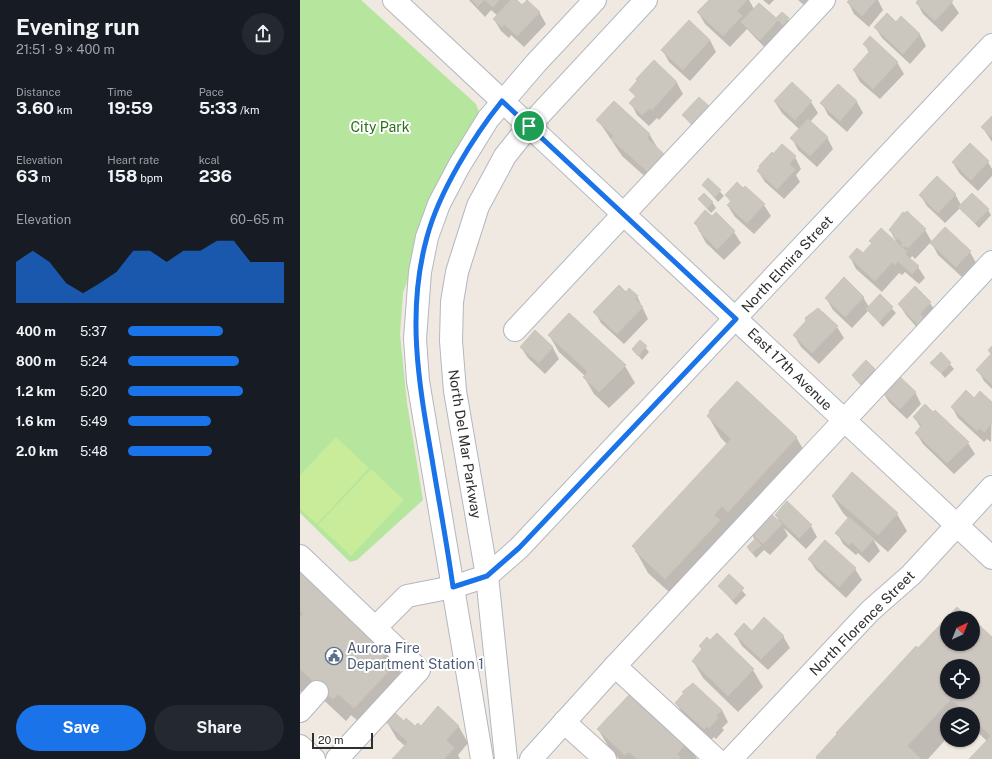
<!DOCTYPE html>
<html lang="en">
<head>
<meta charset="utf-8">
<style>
	:root { --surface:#171b24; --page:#242831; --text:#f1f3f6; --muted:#9ea1a6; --accent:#1a73e8 }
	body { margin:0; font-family:"Public Sans",sans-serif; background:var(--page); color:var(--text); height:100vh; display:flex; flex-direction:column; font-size:15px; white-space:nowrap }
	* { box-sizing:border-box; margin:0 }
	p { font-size:13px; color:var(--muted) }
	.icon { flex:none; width:22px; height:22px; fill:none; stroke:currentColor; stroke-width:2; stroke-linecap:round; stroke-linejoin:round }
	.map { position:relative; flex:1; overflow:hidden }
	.drawer { display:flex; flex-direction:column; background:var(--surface); width:300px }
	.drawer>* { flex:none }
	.needle { width:26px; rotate:43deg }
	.controls { position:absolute; left:640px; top:611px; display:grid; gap:8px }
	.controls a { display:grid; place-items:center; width:40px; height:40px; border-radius:50%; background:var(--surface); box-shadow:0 1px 3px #0004; font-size:20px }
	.scale { position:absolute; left:12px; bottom:10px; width:61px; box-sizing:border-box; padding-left:4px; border:2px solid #2e2e2e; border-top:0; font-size:11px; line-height:14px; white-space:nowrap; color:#2e2e2e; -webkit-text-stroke:3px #fff; paint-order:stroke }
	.pin { position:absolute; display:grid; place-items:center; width:34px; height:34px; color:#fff; margin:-17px; border:2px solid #fff; border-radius:50%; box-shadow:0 1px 4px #0007 }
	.round { display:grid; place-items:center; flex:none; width:42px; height:42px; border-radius:21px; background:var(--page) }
	.head { display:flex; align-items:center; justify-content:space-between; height:68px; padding:0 16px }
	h1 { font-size:22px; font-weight:700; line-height:30px }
	.stats { display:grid; grid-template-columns:repeat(3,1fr); gap:6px; height:68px; padding:4px 16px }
	.stats div { display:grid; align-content:center }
	.stats b { font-size:17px; font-weight:700 }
	.stats small { font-size:11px; font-weight:400 }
	.stats p { font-size:11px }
	.chart { height:112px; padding:8px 16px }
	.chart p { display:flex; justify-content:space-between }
	.chart svg { width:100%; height:72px; margin-top:4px; fill:var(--accent); opacity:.7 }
	.button { display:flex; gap:8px; margin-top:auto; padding:8px 16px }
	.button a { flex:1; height:46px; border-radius:24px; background:var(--accent); color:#fff; font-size:16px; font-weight:700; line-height:46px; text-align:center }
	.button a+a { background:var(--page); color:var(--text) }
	ul { padding:0 16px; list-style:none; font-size:13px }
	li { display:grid; grid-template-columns:64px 48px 1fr; align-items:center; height:30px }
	li i { height:10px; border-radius:5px; background:var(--accent) }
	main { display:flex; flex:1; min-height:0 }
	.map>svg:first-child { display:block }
	.green { fill:#b6e59e }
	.pitch { fill:#c9ec9a }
	.shadow { fill:#0003; fill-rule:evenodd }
	.building { fill:#cbc7bf; stroke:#cbc5ba; fill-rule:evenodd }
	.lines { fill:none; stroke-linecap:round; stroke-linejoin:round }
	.minor-casing { stroke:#b4b7c1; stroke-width:24 }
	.minor { stroke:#fff; stroke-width:22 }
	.route-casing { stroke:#fff; stroke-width:8 }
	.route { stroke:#1a73e8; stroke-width:5 }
	.labels { text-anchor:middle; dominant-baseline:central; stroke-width:4; stroke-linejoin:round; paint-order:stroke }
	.park-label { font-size:14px; fill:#2c6e1b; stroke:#fff }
	.street-label { font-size:14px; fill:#2e2e2e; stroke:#fff }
	.service-label { font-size:14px; fill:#4e5e75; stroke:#fff; text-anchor:start }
</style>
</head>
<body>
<main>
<section class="drawer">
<div class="head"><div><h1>Evening run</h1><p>21:51 · 9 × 400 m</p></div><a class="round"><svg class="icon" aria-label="share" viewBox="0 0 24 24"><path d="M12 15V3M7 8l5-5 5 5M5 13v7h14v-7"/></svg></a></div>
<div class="stats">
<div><p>Distance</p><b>3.60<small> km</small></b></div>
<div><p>Time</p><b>19:59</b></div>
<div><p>Pace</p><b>5:33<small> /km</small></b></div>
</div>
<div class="stats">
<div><p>Elevation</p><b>63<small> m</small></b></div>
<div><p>Heart rate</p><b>158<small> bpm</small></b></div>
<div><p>kcal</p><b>236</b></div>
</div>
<div class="chart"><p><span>Elevation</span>60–65 m</p>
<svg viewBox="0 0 160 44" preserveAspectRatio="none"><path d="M0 44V19L10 12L20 19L30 32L40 38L50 32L60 25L70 12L80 12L90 19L100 12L110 12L120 6L130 6L140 19L150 19L160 19V44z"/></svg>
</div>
<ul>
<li><b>400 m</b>5:37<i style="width:61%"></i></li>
<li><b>800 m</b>5:24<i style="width:71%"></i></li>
<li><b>1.2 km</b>5:20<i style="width:74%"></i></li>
<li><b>1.6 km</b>5:49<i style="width:53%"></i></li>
<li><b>2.0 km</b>5:48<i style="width:54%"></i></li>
</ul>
<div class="button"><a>Save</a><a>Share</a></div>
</section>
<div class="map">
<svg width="692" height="759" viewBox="0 0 692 759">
	<rect width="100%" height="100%" fill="#efe9e1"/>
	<polygon class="green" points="0,0 61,0 176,104 180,115 130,215 103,293 100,334 107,403 123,500 57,560 50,562 0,513"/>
	<g class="pitch">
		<polygon points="36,437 69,468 17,524 0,509 0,475"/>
		<polygon points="71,469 104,500 51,556 18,525"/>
	</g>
	<g class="shadow">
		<polygon points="169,0 216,0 222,6 239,12 246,24 224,47 211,35 209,38 201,31 194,19 198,16 191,10 185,17"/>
		<polygon points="410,0 449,0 454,9 476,19 482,13 488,19 495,30 467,50 447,29 430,47 405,24 398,12"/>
		<polygon points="463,0 474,0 469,5"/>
		<polygon points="498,0 517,0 509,9"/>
		<polygon points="550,0 578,0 583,10 569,27 554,14 548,2"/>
		<polygon points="620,0 650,0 659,13 642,32 623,14 617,3"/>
		<polygon points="601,18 620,35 626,46 610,64 582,38 575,27 596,23"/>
		<polygon points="410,40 416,52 390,81 369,62 363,51"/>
		<polygon points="564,44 597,62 604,74 580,99 560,82 554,71 570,54"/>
		<polygon points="354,62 377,83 383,94 359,120 357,118 349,126 337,115 331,103 336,98 331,90"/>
		<polygon points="492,84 511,102 518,113 510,122 527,137 533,149 517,167 498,150 492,138 500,130 482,113 475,102"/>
		<polygon points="538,85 557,102 563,113 547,132 528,115 522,103"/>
		<polygon points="399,98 396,130 383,115"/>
		<polygon points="314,102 350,135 359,151 359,189 322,156 298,120"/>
		<polygon points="692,117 692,142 683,128"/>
		<polygon points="473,155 495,157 501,169 496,175 500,182 484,199 465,182 458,171"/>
		<polygon points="688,162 692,169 692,176 678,191 660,174 653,163"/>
		<polygon points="408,179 424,196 418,202 403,185"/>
		<polygon points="655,194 661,205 688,210 691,215 679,228 660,208 645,223 627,206 620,195"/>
		<polygon points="426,195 464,205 471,216 454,234 435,217 428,206 431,203"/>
		<polygon points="399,200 412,202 416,208 411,213"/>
		<polygon points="395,223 434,232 441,243 424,260 406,243"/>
		<polygon points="590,230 625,230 632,242 670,252 676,263 663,278 638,255 631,242 615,259 612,256 610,259 618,267 625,278 619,284 605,272 602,275 599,273 582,292 556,269 550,257 563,255 573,244 571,241 598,245"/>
		<polygon points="615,288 630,303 637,314 620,331 606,315 599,304"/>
		<polygon points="326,293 337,296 348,319 324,344 301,323 295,312"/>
		<polygon points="580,296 596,313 583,327 568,311 552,328 533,310 526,298 563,297 569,307"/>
		<polygon points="507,321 537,327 544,338 519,364 501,347 494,335"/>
		<polygon points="235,331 253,348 259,359 245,374 228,358 221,347"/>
		<polygon points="249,335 325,366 335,383 309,408 294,394 284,377 285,376 259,352"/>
		<polygon points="340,341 349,352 342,360 333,349"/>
		<polygon points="692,347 692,389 684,381 678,370 692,355"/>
		<polygon points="641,354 654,369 645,378 632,363"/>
		<polygon points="574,369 577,375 564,389 553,376"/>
		<polygon points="582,391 615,392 621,404 607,419 589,402"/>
		<polygon points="674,399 692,403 691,442 687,439 684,442 658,418 652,407"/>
		<polygon points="408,416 496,437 509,459 378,600 348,573 333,546 427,444 421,438"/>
		<polygon points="614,417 668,443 675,454 654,474 623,444 616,433 621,428"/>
		<polygon points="553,473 597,514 607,531 588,552 573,539 580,551 569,563 558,553 556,555 543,544 537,533 549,519 543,513 533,497"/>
		<polygon points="476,515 511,526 517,537 506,549 484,528 488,536 470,555 464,550 456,558 448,548 455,540 450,531 480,523"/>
		<polygon points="509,559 555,569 562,580 546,598 516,570"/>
		<polygon points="0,569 89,651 101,673 96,679 103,691 67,729 51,715 46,721 13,690 6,697 0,691"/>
		<polygon points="429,576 446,595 436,605 419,586"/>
		<path d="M 647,618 L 647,644 L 673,644 L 673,623 L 692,638 L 692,759 L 670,759 L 687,741 L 673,728 L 673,714 L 647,714 L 647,738 L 628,759 L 518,759 ZM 647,666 L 673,666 L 673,692 L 647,692 Z"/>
		<polygon points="435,634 483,636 490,648 468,670 442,646"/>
		<polygon points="417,635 453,670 463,687 438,712 403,678 393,661 402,650 400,646 410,642"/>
		<polygon points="376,703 422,710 428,722 422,728 424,730 416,739 414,737 411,740 383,714"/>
		<polygon points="139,708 159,727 168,743 158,755 160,759 94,759 105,746 97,739 87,722 104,722 115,728 121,727"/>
		<polygon points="298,729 387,741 397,759 319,759 311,751"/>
	</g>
	<g class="building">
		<polygon points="172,0 184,0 178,6"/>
		<polygon points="185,0 199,0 193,7"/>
		<polygon points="211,0 217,0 222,5 227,0 240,12 217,36 204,24 202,27 193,19"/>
		<polygon points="409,0 447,0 437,11 442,16 423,36 397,12"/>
		<polygon points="549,0 576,0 562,16 547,2"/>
		<polygon points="618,0 652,0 653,1 635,21 616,3"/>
		<polygon points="459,3 476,18 482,12 489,18 483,25 478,20 460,40 441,22"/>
		<polygon points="587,13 596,22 601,16 620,34 603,54 574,27"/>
		<polygon points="389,20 410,40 383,70 361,50"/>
		<polygon points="570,36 598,62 573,89 553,70 570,51 563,44"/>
		<polygon points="354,60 377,82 352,110 350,108 342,115 329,103 336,96 329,90 337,81 336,79"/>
		<polygon points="492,82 512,101 495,120 474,101"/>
		<polygon points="538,84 557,101 540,121 520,103"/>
		<polygon points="399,97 410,107 393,125 382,115"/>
		<polygon points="314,101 350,134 347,138 365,155 349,173 311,139 314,136 296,120"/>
		<polygon points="692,116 692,137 681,127"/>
		<polygon points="508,119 528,137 510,156 490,138"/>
		<polygon points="670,143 689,161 671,180 652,162"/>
		<polygon points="482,144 496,156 489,164 495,170 477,189 457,171 460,167 459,166 472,152 473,154"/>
		<polygon points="637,176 656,194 638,213 619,195"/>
		<polygon points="408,178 421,190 415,197 402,185"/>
		<polygon points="437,182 443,188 445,186 465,204 447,223 427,205 431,201 425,195"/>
		<polygon points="404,193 413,202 407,208 398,199"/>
		<polygon points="672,193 689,209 675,223 658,207"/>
		<polygon points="405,210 412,216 416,212 435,231 417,249 399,231 400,229 394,223"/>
		<polygon points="607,211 626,229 608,248 606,246 604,247 601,245 603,243 597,238 596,240 593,237 595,235 589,230 603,212 605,213"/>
		<polygon points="645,227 671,251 656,267 630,243"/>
		<polygon points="581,228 607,252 605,254 619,266 612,274 598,261 595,265 592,262 575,281 549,257 557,248 563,253 572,243 569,241"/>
		<polygon points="544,277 564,297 545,317 525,298"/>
		<polygon points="319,285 326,292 329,288 338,296 335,299 343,307 317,334 293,312"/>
		<polygon points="615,286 631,302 620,314 627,322 621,328 598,304"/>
		<polygon points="580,294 593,307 579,322 566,309"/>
		<polygon points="518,308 538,326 512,353 493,335 506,321 505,318"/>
		<polygon points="269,313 326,365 299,392 283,377 288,372 248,335"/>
		<polygon points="235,330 253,347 239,363 220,347"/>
		<polygon points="340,340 347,346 338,356 332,349"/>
		<polygon points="692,346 692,385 676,370 691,354 688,350"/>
		<polygon points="641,352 651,363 641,373 630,363"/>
		<polygon points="566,360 575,369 560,384 552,375"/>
		<polygon points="597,374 616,392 600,409 581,391"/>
		<polygon points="437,381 497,437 428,512 422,506 414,515 420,520 365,579 335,551 336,550 332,546 431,439 407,416 410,412 409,411"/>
		<polygon points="666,390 674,398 680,391 692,402 692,415 690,417 692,423 684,432 680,428 677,431 651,407"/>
		<polygon points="625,404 633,412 635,410 669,442 647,463 615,433 622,425 613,417"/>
		<polygon points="552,472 598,513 578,535 532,496"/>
		<polygon points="487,501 512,525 499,538 475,515"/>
		<polygon points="468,511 482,524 463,544 449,531"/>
		<polygon points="549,517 574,539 562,552 551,542 549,545 535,533"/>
		<polygon points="455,539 461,545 452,553 447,547"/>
		<polygon points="525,540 556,568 539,587 508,559"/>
		<polygon points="0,567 89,650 81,659 91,669 54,708 38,694 33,699 0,669 0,617 3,614 0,610"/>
		<polygon points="429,574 444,588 433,600 418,586"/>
		<path d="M 657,607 L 669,618 L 647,618 L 647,644 L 673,644 L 673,622 L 676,624 L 677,623 L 692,637 L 692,759 L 669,759 L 691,736 L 673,719 L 673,714 L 668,714 L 651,699 L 607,746 L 621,759 L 517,759 L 516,757 L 537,734 L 536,733 L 616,646 L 618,648 ZM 647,666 L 673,666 L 673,692 L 647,692 Z"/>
		<polygon points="464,617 484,636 461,659 434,634 444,623 452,631"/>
		<polygon points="417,633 454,669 428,696 392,661 402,649 399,646 407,637 410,640"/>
		<polygon points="393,683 422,710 416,716 418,718 409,728 407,726 404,729 375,703 384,693 382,692"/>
		<polygon points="330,694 388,741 377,754 380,757 378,759 337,759 329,752 325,755 297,729"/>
		<polygon points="138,706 159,726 146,740 154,748 144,759 92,759 108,742 86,722 94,712 104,721 106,718 115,726 118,723 121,726"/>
	</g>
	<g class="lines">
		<defs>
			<g id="minor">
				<polyline points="94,0 692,558"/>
				<polyline points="215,330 524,0"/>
				<polyline points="0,556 119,670 37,759"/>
				<polyline points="75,628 107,596 153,587 187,576 219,548 692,45"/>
				<polyline points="315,666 416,759"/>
				<polyline points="0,711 17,692"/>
				<polyline points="264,722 305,759"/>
				<polyline points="0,746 14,759"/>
				<polyline points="182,759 118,381 115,339 120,272 127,237 139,204 159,166 188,119 236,63 295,0"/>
				<polyline points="206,759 187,576 155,391 151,341 152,302 157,272 178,206 205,156 229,126 346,0"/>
				<polyline points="231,759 315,666 692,262"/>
				<polyline points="431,759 570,611 611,575 692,487"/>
			</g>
		</defs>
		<use href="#minor" class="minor-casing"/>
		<use href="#minor" class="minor"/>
	</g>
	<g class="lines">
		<defs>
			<path id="route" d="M 202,101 L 436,319 L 219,548 L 187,576 L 153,587 C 147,544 139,502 132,459 C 119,384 106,313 127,237 C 139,192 173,137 202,101 Z"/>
		</defs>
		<use href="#route" class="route-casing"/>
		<use href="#route" class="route"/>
	</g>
	<defs>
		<symbol id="civic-ring" viewBox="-11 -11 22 22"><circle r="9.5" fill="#fff" stroke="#5c6f8a" stroke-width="1.5"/><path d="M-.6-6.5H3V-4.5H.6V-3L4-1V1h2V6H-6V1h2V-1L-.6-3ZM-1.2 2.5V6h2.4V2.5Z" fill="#5c6f8a"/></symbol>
	</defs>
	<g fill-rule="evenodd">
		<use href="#civic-ring" x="24" y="646" width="20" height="20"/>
	</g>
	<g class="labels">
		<g class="park-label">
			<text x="80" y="127">City Park</text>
		</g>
		<g class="street-label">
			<text transform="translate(487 264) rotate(-47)">North Elmira Street</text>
			<text transform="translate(490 369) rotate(44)">East 17th Avenue</text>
			<text transform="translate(165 444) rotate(81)">North Del Mar Parkway</text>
			<text transform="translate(562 623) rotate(-45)">North Florence Street</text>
		</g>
		<g class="service-label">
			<text x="47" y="648">Aurora Fire<tspan x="47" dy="16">Department Station 1</tspan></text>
		</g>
	</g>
</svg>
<div class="controls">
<a><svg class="needle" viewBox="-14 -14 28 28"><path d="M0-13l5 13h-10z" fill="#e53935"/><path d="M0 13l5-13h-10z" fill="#9ea1a6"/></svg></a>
<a><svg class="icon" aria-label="locate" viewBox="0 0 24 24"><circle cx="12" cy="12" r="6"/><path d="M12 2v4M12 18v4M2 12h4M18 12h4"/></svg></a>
<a><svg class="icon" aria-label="layers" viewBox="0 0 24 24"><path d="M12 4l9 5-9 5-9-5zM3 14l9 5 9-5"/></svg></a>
</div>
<div class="scale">20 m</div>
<div class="pin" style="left:229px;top:126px;background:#1e9e55"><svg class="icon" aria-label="arrive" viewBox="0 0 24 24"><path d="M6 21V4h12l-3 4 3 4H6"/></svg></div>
</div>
</main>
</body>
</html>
